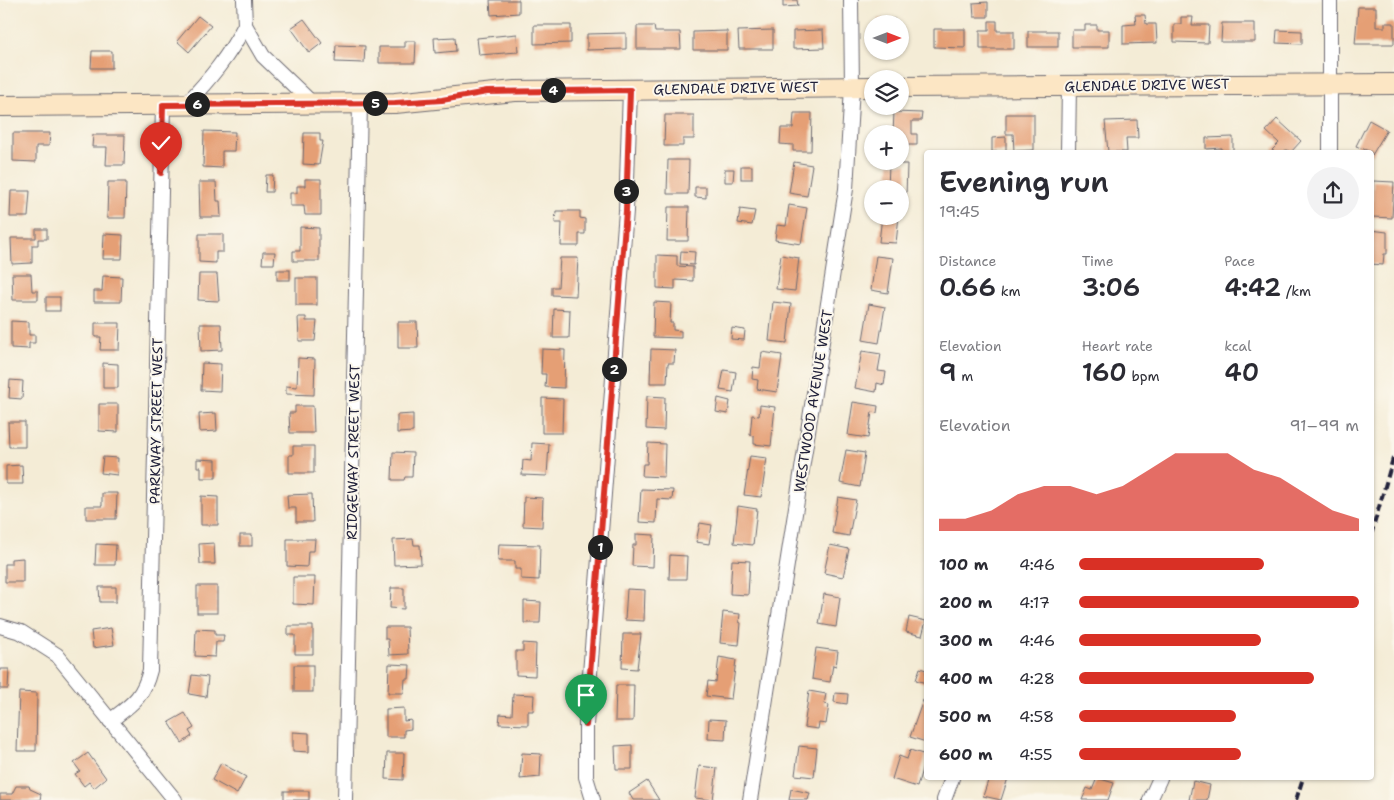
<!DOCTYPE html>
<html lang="en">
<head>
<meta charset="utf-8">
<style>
	:root { --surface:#fff; --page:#f2f2f3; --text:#2b2b33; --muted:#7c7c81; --accent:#d93025 }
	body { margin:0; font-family:"Shantell Sans",sans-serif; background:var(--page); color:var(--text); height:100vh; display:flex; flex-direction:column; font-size:19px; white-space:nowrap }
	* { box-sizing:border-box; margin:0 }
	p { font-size:16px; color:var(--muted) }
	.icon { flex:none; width:28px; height:28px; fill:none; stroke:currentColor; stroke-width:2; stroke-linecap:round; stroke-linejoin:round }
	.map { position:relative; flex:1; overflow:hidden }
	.sheet { position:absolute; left:924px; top:150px; width:450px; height:630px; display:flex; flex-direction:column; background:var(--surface); border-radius:5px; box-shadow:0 1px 4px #0004 }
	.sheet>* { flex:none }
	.needle { width:32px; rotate:90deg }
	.fabs { position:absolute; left:864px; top:15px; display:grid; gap:10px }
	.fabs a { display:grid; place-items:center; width:45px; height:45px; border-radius:50%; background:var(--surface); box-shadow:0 1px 4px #0004; font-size:25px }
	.pin { position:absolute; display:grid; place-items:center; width:42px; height:42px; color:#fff; margin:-51px -21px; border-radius:50% 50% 50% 0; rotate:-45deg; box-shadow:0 0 5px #0007 }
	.pin .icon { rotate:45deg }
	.km { position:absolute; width:25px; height:25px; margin:-12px; border-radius:50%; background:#222; color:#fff; font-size:14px; line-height:25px; text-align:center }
	.round { display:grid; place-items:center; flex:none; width:52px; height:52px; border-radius:26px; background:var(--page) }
	.head { display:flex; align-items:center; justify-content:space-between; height:85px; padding:0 15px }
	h1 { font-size:28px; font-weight:600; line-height:38px }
	.stats { display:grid; grid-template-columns:repeat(3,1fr); gap:8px; height:85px; padding:5px 15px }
	.stats div { display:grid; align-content:center }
	.stats b { font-size:25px; font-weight:600 }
	.stats small { font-size:14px; font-weight:400 }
	.stats p { font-size:14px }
	.chart { height:140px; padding:10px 15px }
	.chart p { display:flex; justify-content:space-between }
	.chart svg { width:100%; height:90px; margin-top:5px; fill:var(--accent); opacity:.7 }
	ul { padding:0 15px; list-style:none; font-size:16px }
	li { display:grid; grid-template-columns:80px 60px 1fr; align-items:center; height:38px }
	li i { height:12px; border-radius:6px; background:var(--accent) }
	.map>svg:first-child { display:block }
	.building { fill:#e59f75 }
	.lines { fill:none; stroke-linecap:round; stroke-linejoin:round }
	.street-casing { stroke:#6c6971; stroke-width:16 }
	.secondary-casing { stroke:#6c6971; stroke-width:22 }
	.street { stroke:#fff; stroke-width:14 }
	.secondary { stroke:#fce6c4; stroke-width:20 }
	.rail { stroke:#22223b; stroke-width:4; stroke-dasharray:8 4; stroke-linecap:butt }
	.route-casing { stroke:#fff; stroke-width:10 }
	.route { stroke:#d93025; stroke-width:6 }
	.labels { text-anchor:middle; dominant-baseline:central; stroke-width:4; stroke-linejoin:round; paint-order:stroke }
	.street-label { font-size:14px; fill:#22223b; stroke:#fbf7ec }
</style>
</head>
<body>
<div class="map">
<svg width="1394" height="800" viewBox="0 0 1394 800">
	<rect width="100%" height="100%" fill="#fbf7ec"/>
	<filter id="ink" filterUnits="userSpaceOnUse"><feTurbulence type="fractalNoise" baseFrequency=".02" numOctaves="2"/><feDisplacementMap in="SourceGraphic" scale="10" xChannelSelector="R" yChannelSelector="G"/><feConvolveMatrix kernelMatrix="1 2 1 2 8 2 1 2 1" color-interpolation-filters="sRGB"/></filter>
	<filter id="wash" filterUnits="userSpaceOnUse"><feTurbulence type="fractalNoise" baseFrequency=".0096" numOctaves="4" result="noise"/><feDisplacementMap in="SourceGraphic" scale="20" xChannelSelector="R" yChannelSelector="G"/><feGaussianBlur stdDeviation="1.12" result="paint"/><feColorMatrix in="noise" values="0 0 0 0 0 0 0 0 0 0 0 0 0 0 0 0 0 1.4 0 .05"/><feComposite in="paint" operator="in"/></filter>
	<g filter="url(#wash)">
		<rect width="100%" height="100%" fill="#f4ecd6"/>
		<g id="blocks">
			<g class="building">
				<polygon points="490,0 519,0 519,13 491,15"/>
				<polygon points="783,0 797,0 798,6 783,7"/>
				<polygon points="988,2 988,17 974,17 973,3"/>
				<polygon points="1358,7 1376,7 1376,27 1385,27 1385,23 1394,23 1394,44 1355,44"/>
				<polygon points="1135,15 1145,15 1146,24 1156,24 1157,43 1123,44 1123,25 1136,24"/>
				<polygon points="198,16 211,26 189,52 177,41"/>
				<polygon points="1181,17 1193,17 1192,25 1209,25 1208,43 1174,42 1174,24 1181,24"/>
				<polygon points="304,19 322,43 309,53 291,28"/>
				<rect x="879" y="19" width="15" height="5"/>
				<polygon points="989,21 997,21 997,31 1014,31 1014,49 980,49 980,30 989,30"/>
				<polygon points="1222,23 1255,23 1255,42 1221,42"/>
				<polygon points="534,25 571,25 571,43 534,44"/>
				<polygon points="1085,25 1097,25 1097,30 1109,30 1109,47 1072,47 1072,30 1085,30"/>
				<polygon points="637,26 654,26 655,32 680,32 681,49 637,49"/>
				<polygon points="934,29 965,29 965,48 934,47"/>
				<polygon points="773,30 773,49 739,49 738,31"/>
				<polygon points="823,30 824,48 793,49 793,31"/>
				<polygon points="1277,30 1302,31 1302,44 1276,43"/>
				<polygon points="727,31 727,50 693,50 693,32"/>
				<polygon points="900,31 904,32 903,48 900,48"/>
				<rect x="1028" y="31" width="30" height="16"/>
				<polygon points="626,33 626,49 587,50 587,34"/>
				<polygon points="517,34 518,52 479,55 477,38"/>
				<polygon points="455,37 456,51 435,53 434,38"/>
				<polygon points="405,41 416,41 415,63 379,63 379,47 405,47"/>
				<polygon points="336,45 365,46 364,63 335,62"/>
				<polygon points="92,51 112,51 112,68 91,68"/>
				<polygon points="894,112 922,113 921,121 912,121 912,134 917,134 917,145 900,145 900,134 893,134"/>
				<polygon points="794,113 812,113 811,151 793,151 793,145 780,144 781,128 793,128"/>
				<polygon points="1006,114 1034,114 1034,150 1014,151 1013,134 1006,134"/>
				<polygon points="665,115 694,115 694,139 683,139 683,146 664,146"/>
				<polygon points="1277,119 1301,141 1291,152 1286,150 1283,152 1275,152 1272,150 1279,143 1266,131"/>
				<polygon points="1137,120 1138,138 1126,138 1127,152 1108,152 1105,121"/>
				<polygon points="1369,120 1387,130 1372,155 1371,152 1356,146"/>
				<polygon points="204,131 235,132 234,151 222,151 222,168 203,167"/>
				<polygon points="13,133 50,133 49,146 36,146 36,162 13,161"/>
				<polygon points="304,133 320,133 320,141 323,141 319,165 303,164"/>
				<polygon points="93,135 125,135 124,165 106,165 107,147 92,147"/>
				<polygon points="1006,137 1006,152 992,152 992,138"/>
				<polygon points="1233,137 1233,152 1222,152 1222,148 1206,149 1206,138"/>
				<polygon points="668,160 689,160 688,194 667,194"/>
				<polygon points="794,162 812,165 807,196 789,193"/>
				<polygon points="889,164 907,164 906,197 900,197 900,189 888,189"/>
				<rect x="741" y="166" width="11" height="13"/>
				<polygon points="725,169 734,169 733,182 725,182"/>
				<polygon points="266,175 273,175 272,192 265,192"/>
				<polygon points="305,179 321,179 321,215 305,215 304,206 290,206 290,193 297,193 297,186 305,186"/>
				<polygon points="1373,181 1394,182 1392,218 1372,217"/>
				<polygon points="108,182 126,182 125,218 107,218"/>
				<polygon points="199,182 216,182 217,201 220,201 221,217 200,217"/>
				<polygon points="695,187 706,187 706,198 695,197"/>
				<polygon points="11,191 30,191 28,217 10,217"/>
				<polygon points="789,205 807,208 801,244 775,240 777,225 786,226"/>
				<polygon points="668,207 689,207 688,241 667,241"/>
				<polygon points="740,209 755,211 752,225 738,223"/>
				<polygon points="556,211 580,211 580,218 585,219 585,234 579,234 579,246 561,246 562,223 555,223"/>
				<polygon points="882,216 899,216 896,243 879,242"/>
				<polygon points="300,227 319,228 319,261 293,261 293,251 300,251"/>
				<polygon points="36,229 47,229 47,239 38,239 38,245 32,245 32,263 12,264 11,238 36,238"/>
				<polygon points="1371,230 1387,232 1387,254 1384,254 1383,265 1371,264"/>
				<polygon points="104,234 123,235 122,259 103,259"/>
				<polygon points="199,234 223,234 223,252 216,252 216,263 199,262"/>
				<polygon points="681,251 695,252 694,265 680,264"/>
				<polygon points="263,252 275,252 274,264 262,264"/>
				<polygon points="657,255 677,256 677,266 693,267 693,281 675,280 675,289 657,288"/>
				<polygon points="781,255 799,258 795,291 776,289"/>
				<polygon points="876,256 893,258 888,293 871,290"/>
				<polygon points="560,258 578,258 576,296 552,295 552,287 558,287"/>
				<rect x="277" y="270" width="13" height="10"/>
				<polygon points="12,274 31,274 32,291 38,291 38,300 13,300"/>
				<polygon points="199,274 217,274 219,301 198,300"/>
				<polygon points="103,276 122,277 121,302 94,302 94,291 102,291"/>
				<rect x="296" y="278" width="21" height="27"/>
				<rect x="46" y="297" width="14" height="14"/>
				<polygon points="654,302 671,303 670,323 673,323 673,330 681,331 681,338 653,337"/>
				<polygon points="773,302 791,304 787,343 769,341"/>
				<polygon points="869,304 885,307 879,343 863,340"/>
				<polygon points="554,309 570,310 569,338 553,338"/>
				<polygon points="298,317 306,317 306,321 317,321 315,341 299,341"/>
				<polygon points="11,321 29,322 29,335 35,335 35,343 29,343 29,349 11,348"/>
				<polygon points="398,322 417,322 418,348 398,348"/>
				<polygon points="95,323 120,323 119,350 100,350 101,337 95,337"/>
				<polygon points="200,324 221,324 222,350 201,351"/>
				<polygon points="732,328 745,330 744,340 731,339"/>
				<polygon points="542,349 565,350 564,388 545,387 546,374 541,374"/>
				<polygon points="651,349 675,350 674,363 668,363 667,383 650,383"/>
				<polygon points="862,351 881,354 878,371 886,372 884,385 877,383 876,392 855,388"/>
				<polygon points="762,352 782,355 777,392 757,389 758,380 752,379 753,367 760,368"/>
				<polygon points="298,358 315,359 314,395 286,394 286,386 297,387"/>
				<polygon points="103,363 118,364 118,388 103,388"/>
				<polygon points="202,363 221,364 220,391 201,390"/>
				<polygon points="724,370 736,372 733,392 720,390"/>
				<polygon points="10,380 23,381 22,399 9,398"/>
				<polygon points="647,396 665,397 664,430 646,429"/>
				<polygon points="542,398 563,399 562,433 542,433"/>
				<polygon points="718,398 730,401 728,414 716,412"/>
				<polygon points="853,402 878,406 877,413 872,412 868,438 848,435"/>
				<polygon points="99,404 118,404 118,432 99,431"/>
				<polygon points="760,405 775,407 771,446 754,444 754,436 750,435 752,415 759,416"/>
				<polygon points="295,406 313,406 314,433 290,433 289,413 295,413"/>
				<polygon points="216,413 217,431 200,432 199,414"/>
				<polygon points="413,414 413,432 397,433 397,415"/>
				<polygon points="8,422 25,422 25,447 9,447"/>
				<polygon points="532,443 549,444 547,476 522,475 523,460 531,461"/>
				<polygon points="648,443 665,444 664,477 642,476 643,464 647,464"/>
				<polygon points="293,446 314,446 314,473 289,473 289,455 293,455"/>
				<polygon points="846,450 865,453 860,487 840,483"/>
				<polygon points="393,452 413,453 412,477 405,477 404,480 392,480"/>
				<polygon points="750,456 767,458 761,497 744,495"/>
				<polygon points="103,457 118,458 117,475 101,473"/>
				<polygon points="197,459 216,460 216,478 201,478 201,467 197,467"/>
				<polygon points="22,465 23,484 6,484 6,466"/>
				<polygon points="641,489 673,490 672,500 657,499 656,523 639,522"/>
				<polygon points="102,493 117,493 116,519 86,519 86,506 102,506"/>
				<polygon points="312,494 313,522 296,522 296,508 288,508 287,495"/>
				<polygon points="201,496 218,497 218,525 201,525"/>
				<polygon points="524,497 543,498 542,527 523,526"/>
				<polygon points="838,497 856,500 849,536 832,533"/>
				<polygon points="738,506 757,509 753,545 734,543"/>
				<polygon points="700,523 712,525 709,544 696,542"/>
				<polygon points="636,534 654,535 653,567 632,566 633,545 636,545"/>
				<rect x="240" y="535" width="12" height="11"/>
				<polygon points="287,539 315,539 314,551 308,551 307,567 287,566"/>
				<polygon points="413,539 414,545 420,545 421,564 394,565 393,540"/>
				<polygon points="214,543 215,564 200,564 199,544"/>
				<polygon points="96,544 116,545 115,565 95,565"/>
				<polygon points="499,544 540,545 539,580 521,579 521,569 515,569 515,561 498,561"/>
				<polygon points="830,545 849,549 843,577 824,573"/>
				<polygon points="670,555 687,556 686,579 669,579"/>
				<polygon points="23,558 23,582 5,582 5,564 11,564 11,559"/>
				<polygon points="732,560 750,561 748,595 730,594"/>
				<polygon points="293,577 315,577 314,605 293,604"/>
				<rect x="197" y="586" width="20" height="27"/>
				<polygon points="99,587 116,587 116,602 100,602"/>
				<polygon points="391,588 404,588 404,609 390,608"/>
				<polygon points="627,589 645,590 644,621 625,620"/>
				<polygon points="824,594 840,597 836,627 819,624"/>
				<polygon points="524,601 541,602 540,623 524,623"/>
				<polygon points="723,612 740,614 739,622 741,623 739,645 720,643"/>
				<polygon points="909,617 926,621 922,636 906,632"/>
				<polygon points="288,626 313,626 313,654 295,654 295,635 288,635"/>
				<polygon points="385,627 407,627 408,654 389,655 388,639 385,639"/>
				<polygon points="111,628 114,645 93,648 91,631"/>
				<polygon points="196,629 215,630 215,635 224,635 223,642 216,642 215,657 195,656"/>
				<polygon points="623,634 641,634 637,669 622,668"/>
				<polygon points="523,643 536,644 535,676 516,675 516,651 523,651"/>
				<polygon points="816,648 838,651 836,666 833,665 830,682 812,679"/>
				<polygon points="719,657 736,660 731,699 706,696 708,681 716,682"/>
				<polygon points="389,664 410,665 409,679 405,679 404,693 388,693"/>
				<rect x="294" y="665" width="19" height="27"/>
				<polygon points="920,668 926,670 926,683 916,680"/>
				<polygon points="0,669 9,669 8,689 0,689"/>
				<polygon points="192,675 208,677 206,697 189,694"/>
				<polygon points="616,685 634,685 633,721 615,721"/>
				<polygon points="809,691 826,694 824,704 829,705 826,724 819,723 818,729 804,727"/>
				<polygon points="19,692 37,693 36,751 17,751"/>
				<polygon points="835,693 848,694 847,704 834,702"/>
				<polygon points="513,694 534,695 533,711 528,711 528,725 499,724 500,714 512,715"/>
				<polygon points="923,700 926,701 926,742 910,737"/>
				<polygon points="404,708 404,721 411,720 411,729 404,730 404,737 386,737 386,709"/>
				<polygon points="185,713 194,728 189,731 192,736 182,743 169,722"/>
				<polygon points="709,719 726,720 725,740 708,739"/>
				<polygon points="293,732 309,733 309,752 293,751"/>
				<polygon points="632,745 632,769 616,769 615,746"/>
				<polygon points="799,746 817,748 814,777 795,775"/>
				<polygon points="910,750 926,755 917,787 892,779 899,756 907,759"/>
				<polygon points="88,753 106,778 94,788 89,782 84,786 75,774 80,771 74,763"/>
				<polygon points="387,753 404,753 403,780 386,779"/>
				<polygon points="522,753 541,754 540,777 520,779"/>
				<polygon points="221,763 246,777 237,794 212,780"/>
				<polygon points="699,766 717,768 713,800 695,798"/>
				<polygon points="989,778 1008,778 1001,800 983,796"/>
				<polygon points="1097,778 1114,783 1108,800 1082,800 1087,788 1092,790"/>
				<polygon points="647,781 659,800 633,800 629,793"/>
				<polygon points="1193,781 1210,785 1207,800 1189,800"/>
				<polygon points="16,786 29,786 30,789 41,794 40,800 0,800 0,794 12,794"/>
				<polygon points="791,789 810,793 808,800 789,800"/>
				<rect x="284" y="791" width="25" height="9"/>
			</g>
		</g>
	</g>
	<g filter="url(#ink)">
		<use href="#blocks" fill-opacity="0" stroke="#6c6971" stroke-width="1"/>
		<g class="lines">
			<defs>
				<g id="street">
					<polyline points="244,0 245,25 263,56 311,102"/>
					<path d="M 186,104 C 210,79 229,56 245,25"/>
					<polyline points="1068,152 1069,86"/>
					<polyline points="1330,152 1330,0"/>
					<polyline points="0,626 21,632 57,655 175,800"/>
					<path d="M 110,721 C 132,704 143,698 150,670 L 163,105"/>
					<polyline points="345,800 360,103"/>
					<polyline points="593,800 586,777 586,725 626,211 630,90"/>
					<polyline points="750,800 846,189 852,87 851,0"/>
					<polyline points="944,800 952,778"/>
					<polyline points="1150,800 1160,778"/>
				</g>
				<g id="secondary">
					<polyline points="900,87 1394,84"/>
					<polyline points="0,106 395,103 515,91 872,87"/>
				</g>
			</defs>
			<use href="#street" class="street-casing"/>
			<use href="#secondary" class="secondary-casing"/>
			<use href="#street" class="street"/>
			<use href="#secondary" class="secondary"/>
			<g class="rail">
				<polyline points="1371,535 1394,455"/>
				<polyline points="1296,800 1303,778"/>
			</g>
		</g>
	</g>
	<g class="lines" filter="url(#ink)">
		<defs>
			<polyline id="route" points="161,173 163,105 395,103 442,100 487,92 630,90 626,211 586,725"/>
		</defs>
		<use href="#route" class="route-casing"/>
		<use href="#route" class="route"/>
	</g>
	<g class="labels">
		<g class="street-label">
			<text transform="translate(1147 85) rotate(-1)">GLENDALE DRIVE WEST</text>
			<text transform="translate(736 88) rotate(-1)">GLENDALE DRIVE WEST</text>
			<text transform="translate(813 401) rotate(-81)">WESTWOOD AVENUE WEST</text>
			<text transform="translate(156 421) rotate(-89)">PARKWAY STREET WEST</text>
			<text transform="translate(353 452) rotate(-89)">RIDGEWAY STREET WEST</text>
		</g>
	</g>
</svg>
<div class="fabs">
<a><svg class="needle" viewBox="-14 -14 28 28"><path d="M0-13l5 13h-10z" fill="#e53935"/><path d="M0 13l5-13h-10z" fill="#7c7c81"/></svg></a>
<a><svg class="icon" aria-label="layers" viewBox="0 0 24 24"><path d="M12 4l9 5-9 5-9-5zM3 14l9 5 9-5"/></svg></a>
<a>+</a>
<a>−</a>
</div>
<div class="pin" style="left:586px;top:725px;background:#1e9e55"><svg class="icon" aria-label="arrive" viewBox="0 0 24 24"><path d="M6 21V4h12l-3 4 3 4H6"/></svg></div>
<div class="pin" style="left:161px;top:173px;background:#d93025"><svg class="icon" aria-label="check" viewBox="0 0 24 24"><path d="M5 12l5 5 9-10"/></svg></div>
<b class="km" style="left:600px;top:547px">1</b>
<b class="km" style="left:614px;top:369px">2</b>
<b class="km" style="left:626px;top:191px">3</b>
<b class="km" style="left:553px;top:90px">4</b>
<b class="km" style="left:375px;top:103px">5</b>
<b class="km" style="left:197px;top:104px">6</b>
<section class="sheet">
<div class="head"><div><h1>Evening run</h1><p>19:45</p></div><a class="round"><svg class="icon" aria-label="share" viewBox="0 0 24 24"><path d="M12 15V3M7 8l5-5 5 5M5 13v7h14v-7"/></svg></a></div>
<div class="stats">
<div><p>Distance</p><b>0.66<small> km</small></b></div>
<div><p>Time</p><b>3:06</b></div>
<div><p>Pace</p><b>4:42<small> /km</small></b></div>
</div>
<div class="stats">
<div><p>Elevation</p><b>9<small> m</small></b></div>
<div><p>Heart rate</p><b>160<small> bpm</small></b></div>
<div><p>kcal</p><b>40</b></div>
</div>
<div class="chart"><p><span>Elevation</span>91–99 m</p>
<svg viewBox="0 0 160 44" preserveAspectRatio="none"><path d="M0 44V38L10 38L20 34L30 26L40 22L50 22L60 26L70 22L80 14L90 6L100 6L110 6L120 14L130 18L140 26L150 34L160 38V44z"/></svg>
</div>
<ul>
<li><b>100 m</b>4:46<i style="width:66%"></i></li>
<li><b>200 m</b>4:17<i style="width:100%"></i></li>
<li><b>300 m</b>4:46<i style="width:65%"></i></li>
<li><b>400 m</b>4:28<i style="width:84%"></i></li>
<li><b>500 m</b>4:58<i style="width:56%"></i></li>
<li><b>600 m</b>4:55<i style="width:58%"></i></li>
</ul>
</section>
</div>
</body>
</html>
